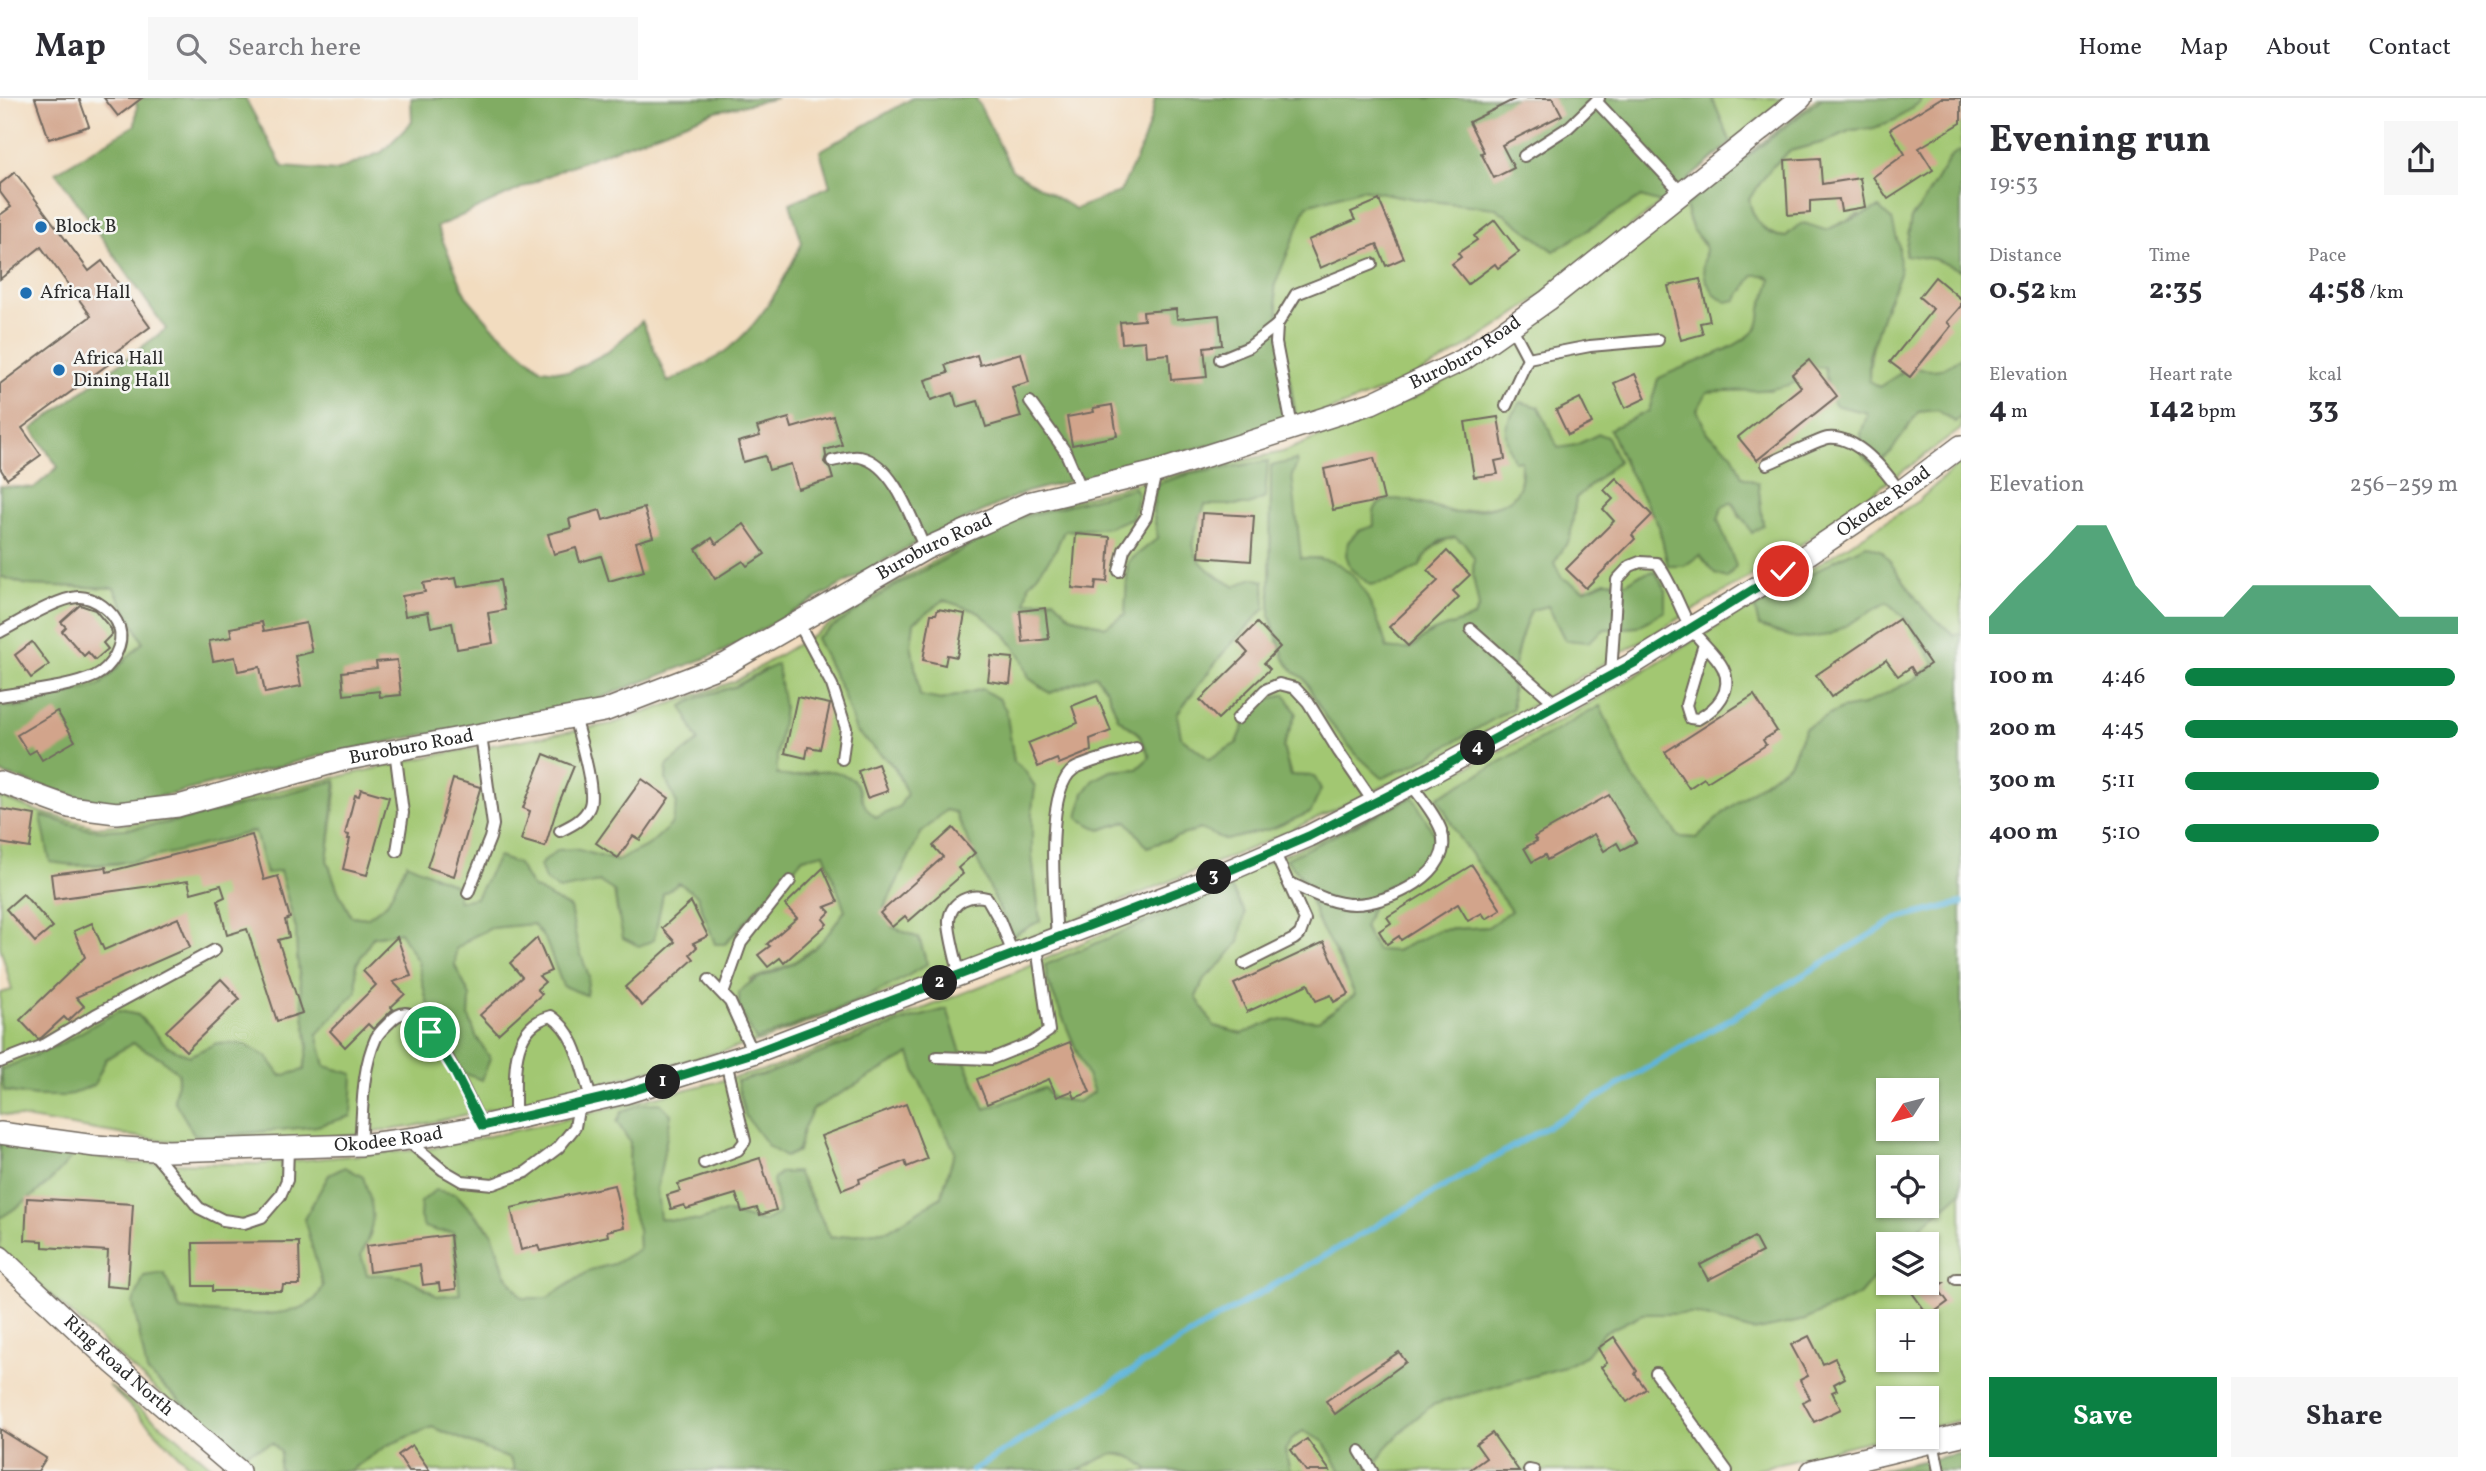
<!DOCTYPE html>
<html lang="en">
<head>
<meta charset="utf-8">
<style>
	:root { --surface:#fff; --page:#f7f7f7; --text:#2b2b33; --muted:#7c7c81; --line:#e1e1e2; --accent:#0b8043 }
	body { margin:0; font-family:Vollkorn,serif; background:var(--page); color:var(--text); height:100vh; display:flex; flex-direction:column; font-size:26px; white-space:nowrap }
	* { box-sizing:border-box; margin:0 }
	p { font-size:23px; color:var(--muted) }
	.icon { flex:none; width:38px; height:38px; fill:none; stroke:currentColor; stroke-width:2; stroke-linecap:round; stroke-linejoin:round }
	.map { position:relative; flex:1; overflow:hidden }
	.drawer { display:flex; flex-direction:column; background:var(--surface); width:525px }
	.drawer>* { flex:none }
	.needle { width:46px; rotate:234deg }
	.tools { position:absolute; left:1876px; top:980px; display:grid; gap:14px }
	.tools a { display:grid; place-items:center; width:63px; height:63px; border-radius:0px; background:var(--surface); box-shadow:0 2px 5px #0004; font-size:35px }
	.pin { position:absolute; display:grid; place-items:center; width:60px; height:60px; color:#fff; margin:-30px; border:4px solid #fff; border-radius:50%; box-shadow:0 2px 7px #0007 }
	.km { position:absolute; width:35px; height:35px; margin:-18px; border-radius:50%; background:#222; color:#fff; font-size:19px; line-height:35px; text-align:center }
	.round { display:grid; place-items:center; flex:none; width:74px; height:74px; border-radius:0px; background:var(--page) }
	.overview { display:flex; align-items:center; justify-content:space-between; height:119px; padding:0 28px }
	h1 { font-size:38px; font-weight:700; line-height:52px }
	.stats { display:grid; grid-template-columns:repeat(3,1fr); gap:10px; height:119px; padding:7px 28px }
	.stats div { display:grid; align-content:center }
	.stats b { font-size:30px; font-weight:700 }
	.stats small { font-size:19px; font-weight:400 }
	.stats p { font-size:19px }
	.chart { height:196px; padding:14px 28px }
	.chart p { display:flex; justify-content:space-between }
	.chart svg { width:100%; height:126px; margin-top:7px; fill:var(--accent); opacity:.7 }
	.cta { display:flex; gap:14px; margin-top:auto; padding:14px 28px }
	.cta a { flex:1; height:80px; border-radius:0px; background:var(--accent); color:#fff; font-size:28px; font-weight:700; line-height:80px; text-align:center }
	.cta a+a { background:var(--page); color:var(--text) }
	ul { padding:0 28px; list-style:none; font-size:23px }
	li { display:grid; grid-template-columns:112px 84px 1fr; align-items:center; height:52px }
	li i { height:18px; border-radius:9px; background:var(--accent) }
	header { display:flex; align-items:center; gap:42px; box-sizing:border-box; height:98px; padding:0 35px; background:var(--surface); border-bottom:2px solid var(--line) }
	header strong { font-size:33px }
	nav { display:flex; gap:38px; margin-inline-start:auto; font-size:24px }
	.search { width:490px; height:63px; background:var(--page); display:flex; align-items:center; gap:18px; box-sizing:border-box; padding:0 24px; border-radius:0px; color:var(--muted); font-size:26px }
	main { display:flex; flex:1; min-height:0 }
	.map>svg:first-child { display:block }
	.green { fill:#a2c772; stroke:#66794e; stroke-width:2; fill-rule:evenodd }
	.forest { fill:#81ac64; stroke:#566c48; stroke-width:2; fill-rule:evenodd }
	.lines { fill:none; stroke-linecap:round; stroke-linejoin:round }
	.stream { stroke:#5fb5db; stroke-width:6 }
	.building { fill:#d2a48b }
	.lane-casing { stroke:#71695f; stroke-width:14 }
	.street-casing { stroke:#71695f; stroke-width:24 }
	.lane { stroke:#fff; stroke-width:10 }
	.street { stroke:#fff; stroke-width:21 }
	.route-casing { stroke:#fff; stroke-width:14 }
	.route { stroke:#0b8043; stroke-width:9 }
	.poi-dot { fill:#1f6fb2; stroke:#f6f6f2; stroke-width:2.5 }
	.labels { text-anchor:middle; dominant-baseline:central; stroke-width:5; stroke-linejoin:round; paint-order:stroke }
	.poi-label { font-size:19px; fill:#2b2b2b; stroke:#f6f6f2; text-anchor:start }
	.street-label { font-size:19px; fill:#2b2b2b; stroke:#f6f6f2 }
</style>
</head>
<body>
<header>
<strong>Map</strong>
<div class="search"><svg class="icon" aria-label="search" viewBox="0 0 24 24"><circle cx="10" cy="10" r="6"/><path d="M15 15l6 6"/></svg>Search here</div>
<nav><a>Home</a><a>Map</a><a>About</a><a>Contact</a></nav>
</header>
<main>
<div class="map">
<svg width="1961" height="1373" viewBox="0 0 1961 1373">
	<rect width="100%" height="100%" fill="#f6f6f2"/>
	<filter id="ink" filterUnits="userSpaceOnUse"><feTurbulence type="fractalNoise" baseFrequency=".0143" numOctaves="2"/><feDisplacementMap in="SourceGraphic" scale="14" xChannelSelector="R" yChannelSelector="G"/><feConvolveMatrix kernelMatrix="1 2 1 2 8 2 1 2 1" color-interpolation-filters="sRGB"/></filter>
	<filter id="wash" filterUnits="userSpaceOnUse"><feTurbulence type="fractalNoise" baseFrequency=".00686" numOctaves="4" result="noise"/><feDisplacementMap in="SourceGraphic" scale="28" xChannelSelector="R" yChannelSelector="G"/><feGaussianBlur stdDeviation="1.57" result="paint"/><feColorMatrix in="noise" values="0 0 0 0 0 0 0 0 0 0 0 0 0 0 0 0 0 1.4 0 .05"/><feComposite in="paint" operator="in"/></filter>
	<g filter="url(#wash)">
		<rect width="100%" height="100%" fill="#f2dcbf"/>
		<g class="green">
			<polygon points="1712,0 1785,0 1731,45"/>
			<path d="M 1817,0 L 1822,0 L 1685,108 C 1687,115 1689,124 1693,131 C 1703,151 1708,142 1703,168 L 1745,192 L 1748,183 L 1754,177 L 1764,177 L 1771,181 C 1771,192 1765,197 1762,207 C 1760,213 1762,222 1758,228 C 1745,251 1681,267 1658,281 L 1649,313 L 1624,365 L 1659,428 L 1668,467 L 1684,468 L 1700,457 L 1715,476 L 1723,436 L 1718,422 L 1722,409 L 1732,404 L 1740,420 L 1763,426 L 1758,385 L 1742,379 L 1732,355 L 1707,335 L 1697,312 L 1707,294 L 1733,291 L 1770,292 L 1810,269 L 1826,269 L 1828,292 L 1834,306 L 1869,315 L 1861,335 L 1907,331 L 1918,314 L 1938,312 L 1955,324 L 1961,318 L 1961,331 L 1788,456 L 1533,607 L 1410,676 L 1261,746 L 1085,818 L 761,943 L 581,991 L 410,1029 L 340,1039 L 206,1047 L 144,1040 L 0,1016 L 0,895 L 12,892 L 0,848 L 0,699 L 40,714 L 96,729 L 174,721 L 280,692 L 436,657 L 612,626 L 736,583 L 816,535 L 889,488 L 1017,417 L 1141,384 L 1283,354 L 1420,297 L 1519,240 ZM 1539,309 L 1558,351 L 1576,347 L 1599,336 L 1618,363 L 1576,400 L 1570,440 L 1554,465 L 1562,480 L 1584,492 L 1606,483 L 1627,485 L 1639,477 L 1637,529 L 1605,531 L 1565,542 L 1548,508 L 1531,512 C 1518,543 1509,576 1513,610 L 1417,665 L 1382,680 L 1326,620 L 1304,580 L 1294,574 L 1284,560 L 1270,519 L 1271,369 L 1297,366 L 1292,377 L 1298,445 L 1301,460 L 1320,460 L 1380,528 L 1387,551 C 1423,556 1412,541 1437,532 C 1449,527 1462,524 1474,519 L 1479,509 L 1473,478 L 1474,460 L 1465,446 L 1455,439 C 1436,444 1428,453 1419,469 L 1358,433 L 1374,428 L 1374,413 L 1378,407 L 1390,402 L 1415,403 L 1457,415 L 1508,405 L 1520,390 L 1521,363 ZM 1268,363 L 1249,407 L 1205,407 C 1202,416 1192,436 1193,445 C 1194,467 1219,480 1235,489 L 1253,480 L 1265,510 L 1224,554 L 1176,616 L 1181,639 L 1209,661 L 1237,645 L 1248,618 L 1265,603 L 1285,596 L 1296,615 L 1283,649 L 1291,677 L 1274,730 L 1226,742 L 1200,731 L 1147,749 L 1127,723 L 1101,732 L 1079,720 L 1084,695 L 1111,673 L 1137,671 L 1150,659 L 1139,636 L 1118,620 L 1107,592 L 1095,577 L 1050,595 L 1029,580 L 1021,558 L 1005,536 L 978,514 L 944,502 L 914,524 L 911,546 L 920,598 L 941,602 L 982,591 L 1006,612 L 1014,664 L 1025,673 L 1035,689 L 1032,712 L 1032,758 L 1040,823 L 981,767 L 955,714 L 946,712 L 921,735 L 884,810 L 892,829 L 919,840 L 927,866 C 875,900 814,920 756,941 L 750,882 L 791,866 L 826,841 L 845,812 L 824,754 L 803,760 L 725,846 L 715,845 L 697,797 L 679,785 L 663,796 L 658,819 L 618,818 L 614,793 L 600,784 L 582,787 L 575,751 L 617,763 L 649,747 L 671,727 L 678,706 L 666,681 L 667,668 L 698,643 L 682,608 L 702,598 L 734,589 L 765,571 L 784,609 L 777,658 L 777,676 L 789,680 L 814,673 L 856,685 L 865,709 L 876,720 L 899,709 L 907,696 L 894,669 L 856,633 L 842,593 L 816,540 L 893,489 L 1022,419 L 1109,429 L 1064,433 L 1054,455 L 1029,487 L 1026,505 L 1054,501 L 1070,518 L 1105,529 L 1125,516 L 1128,464 L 1158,440 L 1153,412 L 1156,386 L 1190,376 ZM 336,683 L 337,688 L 327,762 L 338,793 L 351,818 L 367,820 L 387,805 L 407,765 L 458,804 L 476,800 L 499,759 L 517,766 L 532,789 L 570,810 L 586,896 L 563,888 L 546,843 L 533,826 L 491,830 L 472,839 L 455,851 L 455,868 L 470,898 L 469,919 L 476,938 L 490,960 L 482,981 L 463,975 L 440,937 L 426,900 L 418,864 L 400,834 L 373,839 L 356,867 L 357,893 L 317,935 L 325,968 L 351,1018 L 316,1028 L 209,1039 L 174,1002 L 179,976 L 161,960 L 133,945 L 106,961 L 94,987 L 59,947 L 119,913 L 138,917 L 167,948 L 189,958 L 217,945 L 267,959 L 281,978 L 304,972 L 308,949 L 297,858 L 296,831 L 280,772 L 266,776 L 255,733 L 116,766 L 71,768 L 42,718 C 60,721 80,732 99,732 C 175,732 261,699 336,683 Z"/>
			<path d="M 1920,0 L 1961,0 L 1961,52 L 1951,58 L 1921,108 L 1911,120 L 1905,156 L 1934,161 L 1961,172 L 1961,259 C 1940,277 1905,282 1879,289 L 1869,283 C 1869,245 1884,211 1900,176 L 1859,116 C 1849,121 1838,127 1828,131 C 1817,135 1799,125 1785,139 C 1764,137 1752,120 1749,101 L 1771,70 L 1790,53 L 1828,43 L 1851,32 L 1874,30 L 1920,4 Z"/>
			<path d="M 1362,91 L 1421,102 L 1496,110 L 1554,153 L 1641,99 L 1661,105 C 1582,166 1505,232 1416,277 C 1378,296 1336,309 1297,325 L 1274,189 L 1306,107 Z"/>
			<path d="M 1961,364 L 1961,535 L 1954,537 L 1924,511 L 1882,453 L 1866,447 L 1835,462 L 1756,511 L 1829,537 L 1887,504 L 1909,524 L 1935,566 L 1915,581 L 1864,607 L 1841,611 L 1805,630 L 1791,664 L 1728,711 L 1696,740 L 1679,739 L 1656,706 L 1632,679 L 1600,609 L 1458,738 L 1511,813 L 1488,829 L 1439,832 L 1396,853 L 1377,853 L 1364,829 L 1377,794 L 1417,771 L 1287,762 L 1305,783 L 1311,805 L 1355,897 L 1318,923 L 1296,921 L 1274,923 L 1242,936 L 1214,928 L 1196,899 L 1204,881 L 1222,865 L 1048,884 L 1094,994 L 1077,1004 L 1052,1000 L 1044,990 L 985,1011 L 960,952 L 947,911 L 904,923 L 767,976 L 737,983 L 798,1053 L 803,1031 L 812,1012 L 910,956 L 918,980 L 955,1053 L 941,1099 L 889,1132 L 831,1140 L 803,1083 L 779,1115 L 763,1124 L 725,1114 L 699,1123 L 659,1121 L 657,1091 L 671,1016 L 617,1024 L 630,1044 L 628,1100 L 638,1131 L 639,1151 L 614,1166 L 591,1172 L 547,1200 L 522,1200 L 505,1175 L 492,1134 L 456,1096 L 437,1133 L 453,1134 L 460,1196 L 437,1198 C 409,1179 402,1175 367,1177 L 361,1157 L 371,1135 L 329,1077 L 305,1121 L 323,1188 C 321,1192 318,1199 314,1202 C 290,1225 212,1214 180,1211 L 174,1193 L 147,1274 L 241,1356 L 272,1345 L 281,1354 L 279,1369 L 282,1373 L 247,1373 L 0,1152 L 0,1120 C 28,1103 56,1082 74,1055 L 134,1065 L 258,1066 L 428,1051 L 550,1025 L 773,970 L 1009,877 L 1345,730 L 1558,624 L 1768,498 L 1918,403 Z"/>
			<polygon points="0,478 27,487 114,490 143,544 101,587 23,609 0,609"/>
			<path d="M 1961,1094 L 1961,1322 L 1927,1330 L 1927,1300 L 1888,1300 L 1888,1338 L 1748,1373 L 1373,1373 L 1384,1352 L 1409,1326 L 1432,1307 L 1564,1269 L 1586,1257 L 1602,1236 L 1642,1216 L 1696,1216 L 1753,1233 L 1805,1222 L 1859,1197 L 1888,1163 L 1888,1185 L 1927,1185 L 1927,1146 L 1901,1146 ZM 1888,1223 L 1927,1223 L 1927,1262 L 1888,1262 Z"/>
			<polygon points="108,1287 177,1339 217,1373 195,1373"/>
			<polygon points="432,1329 510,1361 515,1373 349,1373 388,1347"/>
			<polygon points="1303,1333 1323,1343 1341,1373 1290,1373 1285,1352 1293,1340"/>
			<polygon points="1109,1355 1136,1360 1150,1373 1078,1373"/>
		</g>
		<g class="forest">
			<path d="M 133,0 L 245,0 L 283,69 L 336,73 L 382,54 L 412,24 L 411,0 L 777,0 L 716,13 L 565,70 L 437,129 L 466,198 L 492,228 L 541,271 L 569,274 L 608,254 L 642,223 L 668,284 C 682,277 698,270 712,262 C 756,236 781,189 802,145 L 790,105 L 830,88 L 820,53 L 913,0 L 976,0 L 1012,72 L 1075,111 L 1120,94 C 1135,64 1150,34 1155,0 L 1712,0 L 1731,45 L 1661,105 L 1641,99 L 1554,153 L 1496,110 L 1421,102 L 1362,91 L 1307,107 L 1274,189 L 1297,325 L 1023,395 L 923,441 L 722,554 L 595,602 L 539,616 L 473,627 L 327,656 L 173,696 L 136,702 L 100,706 L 0,675 L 0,609 L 23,609 L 100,587 L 143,544 L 114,490 L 27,487 L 0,478 L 0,388 L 34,390 L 58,369 L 32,331 L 166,231 L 56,74 L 135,27 L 137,7 Z"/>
			<path d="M 1822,0 L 1920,0 L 1920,4 L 1897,21 L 1874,30 L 1851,32 L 1828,43 L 1790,53 L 1771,70 L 1749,101 C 1752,120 1764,138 1785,139 C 1807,118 1800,126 1826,132 L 1879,110 L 1892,122 L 1899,149 L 1900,176 L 1885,209 L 1869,258 L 1869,283 L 1879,289 L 1910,269 C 1932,274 1944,274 1961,259 L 1961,318 L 1955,324 L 1938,312 L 1918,314 L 1891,354 L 1874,368 L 1863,357 L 1861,335 L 1868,315 L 1834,307 L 1828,292 L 1825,269 L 1810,269 C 1807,273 1804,279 1800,282 C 1776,296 1736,291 1707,294 L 1697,312 L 1707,335 L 1732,355 L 1742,379 L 1758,385 L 1763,427 L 1752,435 L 1732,404 L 1722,409 L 1718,422 L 1736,468 L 1727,480 L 1715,476 L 1700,457 L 1684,468 L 1668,468 L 1659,428 L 1624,365 L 1610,331 L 1649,313 L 1658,281 C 1681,267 1745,251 1758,228 C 1761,222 1760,213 1762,207 C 1765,197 1770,192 1771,181 L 1764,177 L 1754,177 L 1736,202 L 1726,204 L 1715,196 L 1706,183 L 1703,168 L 1706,152 L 1704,145 L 1693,133 L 1685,108 Z"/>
			<polygon points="1961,52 1961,172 1934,161 1905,157 1911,120 1921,108 1951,58"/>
			<path d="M 1521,304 L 1539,309 L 1558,350 L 1576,347 L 1599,336 L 1607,339 L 1618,363 L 1576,400 L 1570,440 L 1554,465 L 1562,480 L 1584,492 L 1606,483 L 1627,485 L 1639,477 L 1655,473 L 1665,492 L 1665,513 L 1637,529 L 1605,531 L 1588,544 L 1565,542 L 1548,508 L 1531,512 C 1518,543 1509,576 1513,610 L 1417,665 L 1382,680 L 1356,656 L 1326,620 L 1304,580 L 1294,574 L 1284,560 L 1270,518 L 1271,368 L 1296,362 L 1297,366 L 1292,377 L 1301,460 C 1316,460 1331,461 1343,469 C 1365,484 1380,526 1387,550 C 1423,556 1412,541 1437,532 C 1449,527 1462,524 1474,519 L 1479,509 L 1473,478 L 1474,460 L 1465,446 L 1455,439 L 1440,443 L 1428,454 L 1419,469 L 1395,482 L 1370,487 L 1351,471 L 1346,457 L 1348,444 L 1358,433 L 1374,428 C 1374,421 1372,412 1378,407 C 1396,391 1437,414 1457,415 C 1463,416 1472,413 1478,412 C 1509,407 1526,398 1521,363 L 1514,363 C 1503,334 1501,329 1521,304 Z"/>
			<path d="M 1268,363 L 1265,400 L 1249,407 L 1205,407 C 1202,416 1192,437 1193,445 C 1194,467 1219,480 1235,488 L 1253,480 L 1264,483 L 1265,510 L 1224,554 L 1177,616 L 1181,639 L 1209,661 L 1237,645 L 1248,618 L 1265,603 L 1285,596 L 1296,615 L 1283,649 L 1290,677 L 1314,678 L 1321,691 L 1311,714 L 1274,730 L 1226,742 L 1200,731 L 1147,749 L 1127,723 L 1100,732 L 1078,720 L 1084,695 L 1094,682 L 1111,673 L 1137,671 L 1150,659 L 1139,636 L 1118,620 L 1107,592 L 1095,577 L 1050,595 L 1029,580 L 1021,558 L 1005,536 L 978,514 L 944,502 L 914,524 L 911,546 L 920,598 L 941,602 L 982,591 L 999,601 L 1006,612 L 1014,664 L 1025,673 L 1035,689 L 1032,712 L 1032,758 L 1040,823 L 1012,838 L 955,714 L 946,712 L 921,735 L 884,810 L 892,829 L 919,840 L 927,866 C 875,900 814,920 756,942 L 739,910 L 739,894 C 757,876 772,877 792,866 C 819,850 828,837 845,812 L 824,755 L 803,760 L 725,846 L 715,846 L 697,797 L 679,785 L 663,796 L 654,842 L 639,848 L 623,840 L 614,793 L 600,784 L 559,792 L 545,782 L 540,767 L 557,752 L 575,751 L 617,763 L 649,747 L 671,727 L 677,706 L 666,681 L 667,668 L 698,643 L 682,608 L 702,598 L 734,589 L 777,566 L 784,609 L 777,658 L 777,676 C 804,686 823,660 853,682 C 860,688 860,699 865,707 C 867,712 872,716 876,720 L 899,709 L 907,696 L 895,669 L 856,633 L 842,593 L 816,540 L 893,489 L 1022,419 L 1134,390 L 1138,396 L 1132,420 L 1109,429 L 1064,433 L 1054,455 L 1029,487 L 1026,505 L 1054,501 L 1070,518 L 1105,529 L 1125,516 L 1128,464 L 1158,440 L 1153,412 L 1156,386 L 1190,376 Z"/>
			<path d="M 1866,447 L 1882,453 L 1924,511 L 1954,537 L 1961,535 L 1961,1094 L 1901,1146 L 1888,1146 L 1888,1163 L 1859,1197 L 1805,1222 L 1753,1233 L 1696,1216 L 1642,1216 L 1602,1236 L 1586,1257 L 1564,1269 L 1432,1307 L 1409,1326 L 1384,1352 L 1373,1373 L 1341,1373 L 1323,1343 L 1303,1333 L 1293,1340 L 1285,1352 L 1290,1373 L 1150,1373 C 1121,1345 1109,1356 1078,1373 L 515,1373 L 510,1361 L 432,1329 L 388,1347 L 349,1373 L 282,1373 L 279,1369 L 281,1354 L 272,1345 L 242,1356 L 147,1274 L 133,1205 L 144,1178 L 164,1175 L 180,1212 C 212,1214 290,1225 314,1202 C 318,1199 321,1192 323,1188 L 304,1121 L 329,1077 L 345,1069 L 363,1079 C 375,1114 377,1123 361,1157 L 367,1177 C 402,1175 409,1179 437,1198 L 460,1196 L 453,1134 L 437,1133 L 424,1129 L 420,1119 L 421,1104 L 435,1092 L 456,1096 L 492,1135 L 505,1175 L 522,1200 L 547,1200 L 591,1172 L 614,1166 L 639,1151 L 638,1131 L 628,1100 L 630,1044 L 617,1024 L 622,1013 L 642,1006 L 660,1005 L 671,1016 L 657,1091 L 660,1121 L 699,1123 L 725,1114 L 763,1124 L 779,1115 L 773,1082 L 780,1075 L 797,1074 L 831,1140 L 889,1132 L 941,1099 L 955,1053 L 918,980 L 910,956 L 813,1011 L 803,1031 L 798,1053 L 785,1059 L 768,1048 L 745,1017 L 737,983 L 767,976 L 904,923 L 947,911 L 960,952 L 985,1011 L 1045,990 L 1052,1000 L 1078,1004 L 1094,994 L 1048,884 L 1045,867 L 1230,788 L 1245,815 L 1239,844 L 1222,865 L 1204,881 L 1196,899 L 1214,928 L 1242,936 L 1274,923 L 1296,921 L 1318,923 L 1355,897 L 1344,870 L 1318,824 L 1305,783 L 1286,761 L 1413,699 L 1434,736 L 1434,754 L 1417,771 L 1377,794 L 1364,830 L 1377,852 L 1396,853 L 1439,832 L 1488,829 L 1511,813 L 1458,738 L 1438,699 L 1600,608 L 1632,679 L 1656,706 L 1679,739 L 1696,740 L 1728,711 L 1791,664 L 1805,630 L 1841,611 L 1864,607 L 1915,581 L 1935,566 L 1909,524 L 1887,504 L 1829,537 L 1798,541 L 1759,528 L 1755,511 L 1835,462 ZM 1888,992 L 1927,992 L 1927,1031 L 1888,1031 ZM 1888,1069 L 1927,1069 L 1927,1108 L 1888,1108 Z"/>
			<path d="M 336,683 L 327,762 L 338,793 L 351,818 L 367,820 L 387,805 L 407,765 L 457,788 L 458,803 L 476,800 L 498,759 L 518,766 L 532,789 L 570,810 L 577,845 L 589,879 L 586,897 L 563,888 L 546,843 L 533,826 L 491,830 L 472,839 L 456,851 L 455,868 L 470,898 L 469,919 L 476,938 L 490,960 L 482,982 L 463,975 L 440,937 L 426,900 L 418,864 L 400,834 L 373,839 L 356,867 L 357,893 L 317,936 L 325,968 L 353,976 L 351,1018 L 317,1028 L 209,1039 L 194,1036 L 174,1002 L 179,976 L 161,960 L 133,945 L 106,961 L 94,987 L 67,998 L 35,998 L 4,993 L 0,972 L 59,947 L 118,913 L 138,917 L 167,948 L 189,958 L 217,945 L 243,946 L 267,959 L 281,978 L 304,972 L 308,949 L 297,858 L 296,831 L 280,773 L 266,776 L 255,733 C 190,749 118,776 50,764 L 41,718 C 59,722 81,732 99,732 C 175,732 261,699 336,683 Z"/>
			<path d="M 0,1045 L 74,1055 C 56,1082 28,1103 0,1120 Z"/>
			<polygon points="1961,1355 1961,1373 1874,1373"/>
		</g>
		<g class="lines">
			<polyline class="stream" points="972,1373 1212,1223 1607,994 1897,821 1961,805"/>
		</g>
		<g id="blocks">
			<g class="building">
				<polygon points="35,0 79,0 89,28 49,41"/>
				<polygon points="104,0 142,0 118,18"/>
				<polygon points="1517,0 1553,0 1562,17 1502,47 1514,70 1494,80 1481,55 1484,54 1469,24"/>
				<polygon points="1941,0 1961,0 1961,25 1919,50 1933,72 1888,101 1873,79 1905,56 1890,31"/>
				<polygon points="1820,60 1822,86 1860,80 1865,109 1841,113 1839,101 1810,103 1810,115 1788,117 1785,62"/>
				<polygon points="15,74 89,173 102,163 150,229 115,255 118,259 22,330 41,357 7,381 0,370 0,286 91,218 41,149 0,181 0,117 11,109 0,94 0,86"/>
				<polygon points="1379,102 1404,160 1386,168 1377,146 1320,170 1308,142 1355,122 1351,114"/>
				<polygon points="1495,122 1519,154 1498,170 1495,166 1468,186 1452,166 1461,159 1458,155 1477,142 1474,138"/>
				<polygon points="1935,179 1961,201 1961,208 1947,224 1951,228 1910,279 1890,264 1933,211 1919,199"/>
				<polygon points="1700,181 1710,223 1700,225 1703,236 1681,242 1668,188"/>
				<polygon points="1176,211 1177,221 1219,217 1222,247 1204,249 1207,279 1171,282 1169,256 1146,258 1145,243 1122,245 1120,224 1144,222 1143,214"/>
				<polygon points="1021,255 1029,284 1012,289 1021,319 986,329 978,303 957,309 953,295 931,302 925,282 948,275 945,267 977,257 980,267"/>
				<polygon points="1809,262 1837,298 1757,362 1738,339 1801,289 1792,276"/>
				<polygon points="1635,276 1646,300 1625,310 1614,285"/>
				<polygon points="1580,300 1592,325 1568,337 1556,312"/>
				<polygon points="1112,307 1117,338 1072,347 1067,319 1094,314 1093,310"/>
				<polygon points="833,318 842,347 825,352 826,358 824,364 830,371 833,381 798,391 791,366 769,372 765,358 743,364 738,344 760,338 757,329 789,320 792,330"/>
				<polygon points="1498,319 1505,361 1495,363 1498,376 1474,379 1465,324"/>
				<polygon points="1374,360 1384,402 1333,412 1324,371"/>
				<polygon points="1616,380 1652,417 1632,437 1635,441 1586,490 1566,471 1614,423 1603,411 1613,401 1604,392"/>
				<polygon points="644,410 653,439 636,444 644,473 609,483 601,458 580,464 576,450 554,456 548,436 571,430 569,421 600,412 603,422"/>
				<polygon points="1202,415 1254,418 1251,463 1199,459"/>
				<polygon points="744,426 765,456 747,468 743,463 715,481 696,451 712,440 716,446"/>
				<polygon points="1076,436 1110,439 1107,484 1096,483 1095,492 1072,490"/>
				<polygon points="1447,453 1470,477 1453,493 1459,499 1408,548 1389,529 1438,483 1428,472"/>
				<polygon points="456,480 458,489 500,482 505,512 488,515 493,545 457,551 452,525 431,529 428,514 405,518 402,498 425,494 423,485"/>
				<polygon points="80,507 95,512 111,531 112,536 103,545 108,551 95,562 88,554 84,558 62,533 66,529 61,524"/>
				<polygon points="1045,510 1049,541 1023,544 1020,513"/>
				<polygon points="938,511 965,516 957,559 947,557 945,567 923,562 931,516 936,516"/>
				<polygon points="1899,521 1930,566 1915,576 1911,569 1898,578 1886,562 1831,599 1816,577"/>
				<polygon points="262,524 264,533 306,525 312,554 295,558 301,588 265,595 260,569 238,573 235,559 213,563 209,543 232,539 230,530"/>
				<polygon points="1257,525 1280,549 1264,565 1270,571 1218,621 1200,602 1248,555 1238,544"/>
				<polygon points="32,544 49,567 31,580 15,557"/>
				<polygon points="991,558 1013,560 1010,586 988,583"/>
				<polygon points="397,562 401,597 380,599 379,593 344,597 342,574 377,570 376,564"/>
				<polygon points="1754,597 1777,633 1763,642 1766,647 1707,684 1704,680 1689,690 1665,654"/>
				<polygon points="1097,598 1111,633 1090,641 1091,653 1059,666 1057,661 1038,669 1028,645 1078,625 1072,608"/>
				<polygon points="797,599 830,606 820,651 808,649 806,660 785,655"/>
				<polygon points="57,613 75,643 42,662 36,652 29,656 17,637"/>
				<polygon points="544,656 574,668 558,707 545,749 521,742 530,713 523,710"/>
				<polygon points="878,666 888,693 867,700 858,673"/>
				<polygon points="453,681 480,689 480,691 454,778 427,769 443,721 442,720"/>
				<polygon points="642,681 669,700 640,742 633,738 618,760 596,745"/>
				<polygon points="361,691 389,699 367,777 343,771 350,741 348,741 349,737 345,736 355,697 359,698"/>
				<polygon points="1609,697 1636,744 1621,752 1617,745 1604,753 1594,736 1547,762 1545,757 1532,764 1524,750 1537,743 1534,739"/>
				<polygon points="0,711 35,717 30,750 0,745"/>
				<polygon points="953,730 975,755 958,770 963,776 909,823 905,818 892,829 880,815 943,759 933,748"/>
				<polygon points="252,737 264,782 278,778 290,820 285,822 289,839 278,842 302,915 277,923 247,831 227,837 218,802 225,799 221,787 191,795 188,783 54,801 51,776 106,769 107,774"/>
				<polygon points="1472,767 1501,812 1486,821 1482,815 1468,823 1458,806 1401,842 1399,838 1387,846 1379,833 1391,825 1387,819"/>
				<polygon points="823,770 838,804 825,809 830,814 823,821 827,826 784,865 780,860 768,869 758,857 770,848 767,846 797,820 785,807"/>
				<polygon points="23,796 53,829 35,844 6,811"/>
				<polygon points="691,804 708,838 693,845 697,849 690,856 694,861 642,908 625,889 675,844 662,830"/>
				<polygon points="178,820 190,849 76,899 84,908 68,923 64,919 41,940 38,941 20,922 85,859 74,833 92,825 104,852"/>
				<polygon points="397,839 411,878 393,884 405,896 391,909 393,911 373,931 368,926 345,949 330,933 376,887 363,873"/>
				<polygon points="537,840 551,873 539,878 545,884 537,891 542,896 498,936 480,917 522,879 510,865"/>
				<polygon points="1324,844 1349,896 1334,904 1331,897 1316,903 1308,886 1247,914 1234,886"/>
				<polygon points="221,881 240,901 186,953 166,933"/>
				<polygon points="1070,944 1090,994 1075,1000 1072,993 1057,999 1049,981 987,1006 977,981"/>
				<polygon points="906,1006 927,1061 907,1069 905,1063 859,1081 860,1085 842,1092 821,1038"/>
				<polygon points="760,1060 776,1112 760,1117 757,1110 742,1114 736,1096 686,1111 684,1107 671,1111 667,1097 680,1093 678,1086"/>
				<polygon points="614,1087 624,1129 607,1133 608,1138 540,1153 538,1148 521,1152 511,1110"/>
				<polygon points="27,1100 133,1106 128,1190 106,1188 108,1153 43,1149 43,1143 25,1142"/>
				<polygon points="450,1137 456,1191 440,1193 439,1185 423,1187 420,1167 369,1174 366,1148"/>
				<polygon points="1754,1139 1762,1154 1708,1182 1700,1167"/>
				<polygon points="299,1144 300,1187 283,1187 282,1193 212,1193 212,1188 194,1188 193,1145"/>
				<polygon points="1905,1185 1943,1185 1937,1189 1948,1204 1929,1218"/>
				<polygon points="1809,1238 1823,1266 1835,1260 1845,1280 1834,1286 1837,1292 1832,1294 1841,1311 1814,1324 1803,1304 1810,1300 1800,1282 1808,1278 1791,1247"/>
				<polygon points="1614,1239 1637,1273 1635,1276 1646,1291 1627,1304 1601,1269 1607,1265 1598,1250"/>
				<polygon points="1399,1254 1406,1264 1335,1316 1326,1303"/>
				<polygon points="0,1331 46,1360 38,1373 0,1373"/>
				<polygon points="1492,1335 1519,1373 1468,1373 1486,1360 1476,1346"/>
				<polygon points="1307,1341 1330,1373 1306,1373 1291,1352"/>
				<polygon points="412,1347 430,1373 409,1373 398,1357"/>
			</g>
		</g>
	</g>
	<g filter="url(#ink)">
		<use href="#blocks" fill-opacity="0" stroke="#71695f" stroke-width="2"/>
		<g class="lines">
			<defs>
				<g id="lane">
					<polyline points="1599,0 1596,3 1682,95"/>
					<polyline points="1524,58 1569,29 1596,3"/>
					<polyline points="1528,260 1590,248 1658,242"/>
					<polyline points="1220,261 1249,249 1277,227"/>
					<polyline points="1030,304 1065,353 1082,392"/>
					<polyline points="1506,308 1528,260 1511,228"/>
					<polyline points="1292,329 1276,245 1277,227 1296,196 1372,166"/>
					<path d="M 832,363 C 840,362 852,357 860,359 C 894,366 912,422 925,451"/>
					<path d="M 1767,366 C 1780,361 1817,342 1828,340 C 1856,337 1886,373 1900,394"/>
					<polyline points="1119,473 1124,452 1146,419 1156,374"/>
					<polyline points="798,524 832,587 846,630 842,661"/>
					<polyline points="1471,531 1557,607"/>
					<path d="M 0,534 C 19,524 58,500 78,499 C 94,498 114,514 119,529 C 125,547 111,570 95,578 C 69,590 29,593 0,598"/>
					<path d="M 1611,577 L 1617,482 L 1630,468 L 1640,464 L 1657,465 C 1671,484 1678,506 1689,527 C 1698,543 1715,554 1723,570 C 1734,593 1716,611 1698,621 L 1690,620 L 1686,607 L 1704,546"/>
					<polyline points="1237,621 1265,592 1279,586 1295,590 1308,604 1339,654 1374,705"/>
					<polyline points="395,652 403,715 397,753"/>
					<path d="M 560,733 C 572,727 583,722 589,710 C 597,695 579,637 574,619"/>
					<path d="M 1288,784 C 1308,793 1330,806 1354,806 C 1388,806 1457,775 1441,732 C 1435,716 1421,700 1411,686"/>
					<polyline points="468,795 490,740 493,727 481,637"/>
					<path d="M 1057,840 C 1055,805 1043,692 1074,671 C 1086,664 1122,655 1136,650"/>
					<polyline points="1244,866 1294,841 1300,836 1305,822 1274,753"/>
					<path d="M 960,878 C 957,865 948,834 949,822 C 951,803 971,795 987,800 L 1000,823 L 1014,858"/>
					<polyline points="709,882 730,904 753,955"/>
					<polyline points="723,896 741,845 790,783"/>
					<polyline points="937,959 991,961 1031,945 1049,933 1037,849"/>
					<polyline points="0,964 44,947 95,917 215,852"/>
					<path d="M 515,1020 C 516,984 507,929 551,918 C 577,935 582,974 592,1003"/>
					<polyline points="408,1043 443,1072 462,1083 493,1086 526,1074 558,1050 575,1029 579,1006"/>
					<path d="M 360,1047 C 363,1012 361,973 376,940 C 379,934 385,929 390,924 C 396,917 404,912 414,918 C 438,931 469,1002 482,1028"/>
					<polyline points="152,1053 199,1110 223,1122 244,1125 262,1119 280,1098 287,1082 288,1049"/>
					<polyline points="704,1065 738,1052 745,1043 726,964"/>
					<polyline points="1956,1181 1961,1181"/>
					<polyline points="1656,1275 1727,1373"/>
					<polyline points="1933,1344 1939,1373"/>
					<polyline points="1360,1353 1372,1373"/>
					<polyline points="1529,1372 1534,1373"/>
				</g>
				<g id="street">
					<path id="s1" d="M 0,684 L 69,709 L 117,715 L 178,708 L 343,662 L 604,613 L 726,566 L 925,451 L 1028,405 L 1156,374 L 1372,305 L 1463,262 L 1548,202 L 1801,0"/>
					<path id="s2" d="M 0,1035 L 95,1048 L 168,1053 L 360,1047 L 416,1040 L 482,1028 L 625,995 L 753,955 L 1186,791 L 1309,738 L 1411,686 L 1636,564 L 1783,473 L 1900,394 L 1961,348"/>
					<path id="s3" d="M 0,1159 L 114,1266 L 239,1373"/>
					<polyline points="1812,1373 1961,1337"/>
				</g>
			</defs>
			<use href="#lane" class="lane-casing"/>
			<use href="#street" class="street-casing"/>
			<use href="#lane" class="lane"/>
			<use href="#street" class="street"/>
		</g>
	</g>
	<g class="lines" filter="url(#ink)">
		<defs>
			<polyline id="route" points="430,934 454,973 482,1028 625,995 753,955 1186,791 1309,738 1411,686 1636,564 1783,473"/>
		</defs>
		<use href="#route" class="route-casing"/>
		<use href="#route" class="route"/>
	</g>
	<g class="poi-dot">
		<circle cx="41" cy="129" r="7"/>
		<circle cx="26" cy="195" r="7"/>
		<circle cx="59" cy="272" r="7"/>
	</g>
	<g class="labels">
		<g class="poi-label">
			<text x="55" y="129">Block B</text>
			<text x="40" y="195">Africa Hall</text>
			<text x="73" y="261">Africa Hall<tspan x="73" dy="22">Dining Hall</tspan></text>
		</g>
		<g class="street-label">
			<text stroke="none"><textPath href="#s1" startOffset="1558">Buroburo Road</textPath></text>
			<text stroke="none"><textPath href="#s2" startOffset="2028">Okodee Road</textPath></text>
			<text stroke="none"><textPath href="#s1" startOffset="990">Buroburo Road</textPath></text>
			<text stroke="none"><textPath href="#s1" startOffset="424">Buroburo Road</textPath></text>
			<text stroke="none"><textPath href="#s2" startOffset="390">Okodee Road</textPath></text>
			<text stroke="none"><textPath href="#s3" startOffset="161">Ring Road North</textPath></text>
		</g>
	</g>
</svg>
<div class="tools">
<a><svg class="needle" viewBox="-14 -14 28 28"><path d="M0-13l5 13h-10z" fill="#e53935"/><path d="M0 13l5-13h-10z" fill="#7c7c81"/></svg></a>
<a><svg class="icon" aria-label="locate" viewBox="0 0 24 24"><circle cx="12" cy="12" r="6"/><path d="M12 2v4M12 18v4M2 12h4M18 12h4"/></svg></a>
<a><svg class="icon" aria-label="layers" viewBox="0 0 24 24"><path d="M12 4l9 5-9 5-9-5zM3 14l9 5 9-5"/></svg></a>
<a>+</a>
<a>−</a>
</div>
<div class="pin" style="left:430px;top:934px;background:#1e9e55"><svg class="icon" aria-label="arrive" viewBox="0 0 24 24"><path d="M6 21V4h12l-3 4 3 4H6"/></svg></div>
<div class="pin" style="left:1783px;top:473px;background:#d93025"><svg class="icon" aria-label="check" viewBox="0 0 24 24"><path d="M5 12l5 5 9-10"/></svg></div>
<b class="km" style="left:663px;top:984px">1</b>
<b class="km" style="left:940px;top:885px">2</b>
<b class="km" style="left:1214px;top:779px">3</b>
<b class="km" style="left:1478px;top:650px">4</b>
</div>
<section class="drawer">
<div class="overview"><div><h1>Evening run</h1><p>19:53</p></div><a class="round"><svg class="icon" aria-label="share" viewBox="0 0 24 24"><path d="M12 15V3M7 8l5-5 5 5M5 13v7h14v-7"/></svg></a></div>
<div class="stats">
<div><p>Distance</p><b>0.52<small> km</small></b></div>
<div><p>Time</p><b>2:35</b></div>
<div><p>Pace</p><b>4:58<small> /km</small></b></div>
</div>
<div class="stats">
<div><p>Elevation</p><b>4<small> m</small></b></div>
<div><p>Heart rate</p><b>142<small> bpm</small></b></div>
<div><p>kcal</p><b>33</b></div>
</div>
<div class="chart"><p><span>Elevation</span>256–259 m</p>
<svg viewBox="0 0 160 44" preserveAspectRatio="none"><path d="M0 44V38L10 27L20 17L30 6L40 6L50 27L60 38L70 38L80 38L90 27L100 27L110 27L120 27L130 27L140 38L150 38L160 38V44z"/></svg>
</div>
<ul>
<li><b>100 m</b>4:46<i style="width:99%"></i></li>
<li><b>200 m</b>4:45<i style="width:100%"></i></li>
<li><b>300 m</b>5:11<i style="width:71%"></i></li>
<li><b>400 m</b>5:10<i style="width:71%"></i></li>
</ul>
<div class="cta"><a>Save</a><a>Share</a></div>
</section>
</main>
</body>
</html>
